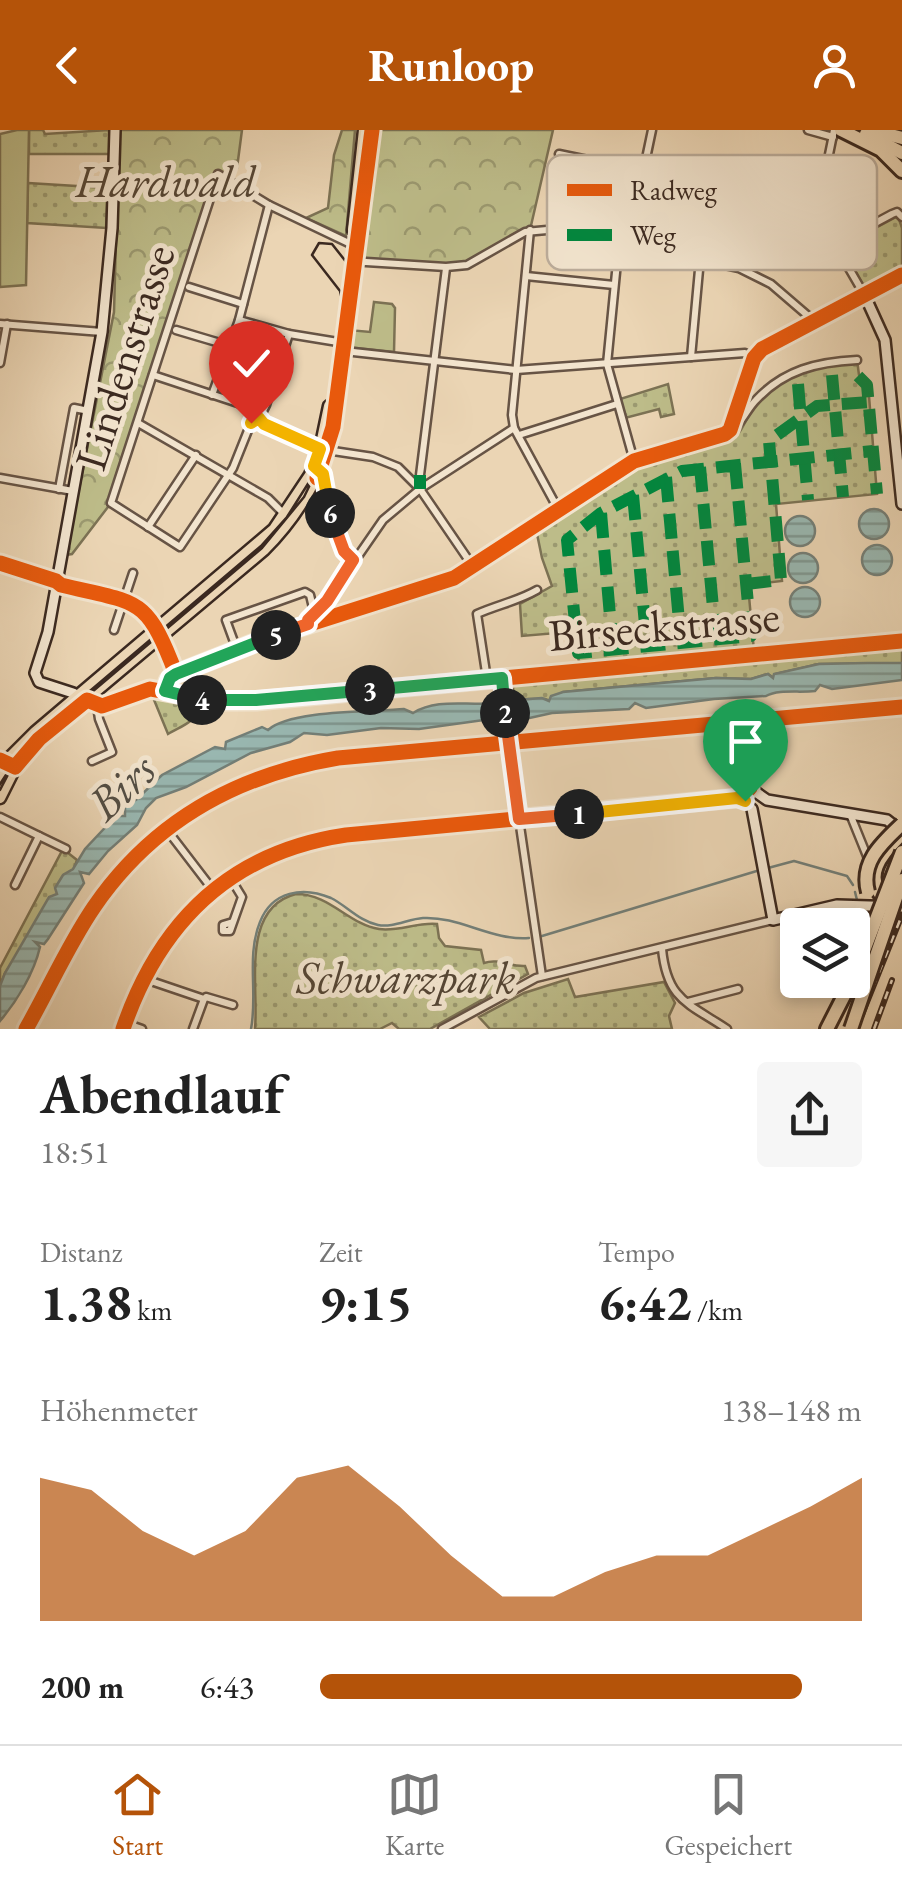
<!DOCTYPE html>
<html lang="de">
<head>
<meta charset="utf-8">
<style>
	:root { --surface:#fff; --page:#f6f6f6; --text:#222; --muted:#767676; --line:#e0e0e0; --accent:#b45309 }
	body { margin:0; font-family:"EB Garamond",serif; background:var(--page); color:var(--text); height:100vh; display:flex; flex-direction:column; font-size:38px; white-space:nowrap }
	* { box-sizing:border-box; margin:0 }
	p { font-size:32px; color:var(--muted) }
	.icon { flex:none; width:55px; height:55px; fill:none; stroke:currentColor; stroke-width:2; stroke-linecap:round; stroke-linejoin:round }
	.map { position:relative; height:899px; overflow:hidden }
	.sheet { display:flex; flex-direction:column; background:var(--surface); flex:1 }
	.sheet>* { flex:none }
	.buttons { position:absolute; left:780px; top:778px; display:grid; gap:20px }
	.buttons a { display:grid; place-items:center; width:90px; height:90px; border-radius:10px; background:var(--surface); box-shadow:0 5px 15px #0003; font-size:50px }
	.pin { position:absolute; display:grid; place-items:center; width:85px; height:85px; color:#fff; margin:-102px -42px; border-radius:50% 50% 50% 0; rotate:-45deg; box-shadow:0 0 10px #0007 }
	.pin .icon { rotate:45deg }
	.km { position:absolute; width:50px; height:50px; margin:-25px; border-radius:50%; background:#222; color:#fff; font-size:28px; line-height:50px; text-align:center }
	.round { display:grid; place-items:center; flex:none; width:105px; height:105px; border-radius:10px; background:var(--page) }
	.headline { display:flex; align-items:center; justify-content:space-between; height:170px; padding:0 40px }
	h1 { font-size:55px; font-weight:700; line-height:75px }
	.stats { display:grid; grid-template-columns:repeat(3,1fr); gap:15px; height:170px; padding:10px 40px }
	.stats div { display:grid; align-content:center }
	.stats b { font-size:50px; font-weight:700 }
	.stats small { font-size:28px; font-weight:400 }
	.stats p { font-size:28px }
	.chart { height:280px; padding:20px 40px }
	.chart p { display:flex; justify-content:space-between }
	.chart svg { width:100%; height:180px; margin-top:10px; fill:var(--accent); opacity:.7 }
	ul { padding:0 40px; list-style:none; font-size:32px }
	li { display:grid; grid-template-columns:160px 120px 1fr; align-items:center; height:75px }
	li i { height:25px; border-radius:12px; background:var(--accent) }
	header { display:flex; justify-content:space-between; align-items:center; height:130px; padding:0 40px; background:var(--accent); color:#fff; font-size:45px; font-weight:700 }
	.menu { display:flex; justify-content:space-around; align-items:center; height:140px; border-top:2px solid var(--line); background:var(--surface); font-size:28px; color:var(--muted) }
	.menu a { display:grid; justify-items:center; gap:5px }
	.menu .on { color:var(--accent) }
	.map>svg:first-child { display:block }
	.green { fill:url(#green-dots); stroke:#7c7254; stroke-width:2.5 }
	.forest { fill:url(#forest-crowns); stroke:#7c7254; stroke-width:2.5 }
	.pitch { fill:#bdbc89; stroke:#7c7254; stroke-width:2.5 }
	.water { fill:url(#water-rules); stroke:#737f78; stroke-width:2.5 }
	.lines { fill:none; stroke-linecap:round; stroke-linejoin:round }
	.stream { stroke:#737f78; stroke-width:2.5 }
	.street-casing { stroke:#675445; stroke-width:11 }
	.secondary-casing { stroke:#3b2920; stroke-width:14 }
	.primary-casing { stroke:#3b2920; stroke-width:15 }
	.highway-casing { stroke:#3b2920; stroke-width:18 }
	.street { stroke:#f2e4ce; stroke-width:6 }
	.secondary { stroke:#f2e4ce; stroke-width:9 }
	.primary { stroke:#ebd5b4; stroke-width:10 }
	.highway { stroke:#ebd5b4; stroke-width:12 }
	.tram { stroke:#3b2920; stroke-width:2.5 }
	.rail-casing { stroke:#3b2920; stroke-width:6 }
	.rail { stroke:#f2e4ce; stroke-width:2.5; stroke-dasharray:8; stroke-linecap:butt }
	.highway-bridge-casing { stroke:#3b2920; stroke-width:18; stroke-linecap:butt }
	.highway-bridge { stroke:#ebd5b4; stroke-width:12 }
	.quiet { stroke:#00873e; stroke-width:12; stroke-dasharray:25 12; stroke-linecap:butt }
	.cycleway-casing { stroke:#f2e4ce; stroke-width:21 }
	.cycleway { stroke:#e8590c; stroke-width:15 }
	.split-1-casing { stroke:#fff; stroke-width:20 }
	.split-2-casing { stroke:#fff; stroke-width:20 }
	.split-3-casing { stroke:#fff; stroke-width:20 }
	.split-4-casing { stroke:#fff; stroke-width:20 }
	.split-5-casing { stroke:#fff; stroke-width:20 }
	.split-6-casing { stroke:#fff; stroke-width:20 }
	.split-7-casing { stroke:#fff; stroke-width:20 }
	.split-1 { stroke:#f5b400; stroke-width:12 }
	.split-2 { stroke:#f0652b; stroke-width:12 }
	.split-3 { stroke:#22a559; stroke-width:12 }
	.split-4 { stroke:#22a559; stroke-width:12 }
	.split-5 { stroke:#22a559; stroke-width:12 }
	.split-6 { stroke:#f0652b; stroke-width:12 }
	.split-7 { stroke:#f5b400; stroke-width:12 }
	.labels { text-anchor:middle; dominant-baseline:central; stroke-width:10; stroke-linejoin:round; paint-order:stroke }
	.park-label { font-size:45px; font-style:italic; fill:#554635; stroke:#f2e4ce }
	.street-label { font-size:45px; fill:#3b2920; stroke:#f2e4ce }
	.water-label { font-size:48px; font-style:italic; fill:#524d44; stroke:#f2e4ce }
	.key { fill:#f2e4ce; stroke:#bbac9a; stroke-width:2.5 }
	.key-label { font-size:28px; fill:#3b2920 }
</style>
</head>
<body>
<header><svg class="icon" aria-label="back" viewBox="0 0 24 24"><path d="M15 5l-7 7 7 7"/></svg>Runloop<svg class="icon" aria-label="person" viewBox="0 0 24 24"><circle cx="12" cy="8" r="4"/><path d="M4 21q1-7 8-7t8 7"/></svg></header>
<div class="map">
<svg width="902" height="899" viewBox="0 0 902 899">
	<defs>
		<pattern id="green-dots" width="8" height="8" patternUnits="userSpaceOnUse" patternTransform="scale(2.5)"><rect width="8" height="8" fill="#bdbc89"/><path d="M2 2h.1M6 6h.1" fill="none" stroke="#9b9970" stroke-width="1.8" stroke-linecap="round"/></pattern>
		<pattern id="forest-crowns" width="20" height="18" patternUnits="userSpaceOnUse" patternTransform="scale(2.5)"><rect width="20" height="18" fill="#bdbc89"/><path d="M2 6a3 3 0 1 1 6 0M12 15a3 3 0 1 1 6 0" fill="none" stroke="#9b9970"/></pattern>
		<pattern id="water-rules" width="6" height="5" patternUnits="userSpaceOnUse" patternTransform="scale(2.5)"><rect width="6" height="5" fill="#99b8b2"/><path d="M0 2.5h6" fill="none" stroke="#7e9690"/></pattern>
	</defs>
	<rect width="100%" height="100%" fill="#ebd5b4"/>
	<filter id="stains"><feTurbulence type="fractalNoise" baseFrequency=".002" numOctaves="4"/><feColorMatrix values="0 0 0 0 .2 0 0 0 0 .09 0 0 0 0 .02 0 0 0 .5 -.17"/></filter>
	<radialGradient id="worn" r=".72"><stop offset=".6" stop-color="#630" stop-opacity="0"/><stop offset="1" stop-color="#630" stop-opacity=".3"/></radialGradient>
	<g class="green">
		<polygon points="29,0 43,0 45,4 109,0 110,24 29,24"/>
		<polygon points="28,53 108,58 106,98 27,93"/>
		<polygon points="898,86 902,98 902,141 866,161 842,116"/>
		<path d="M 857,230 L 859,245 L 868,254 L 877,364 L 776,374 L 782,451 L 748,455 L 754,521 L 581,536 L 568,502 L 522,506 L 520,474 L 552,456 L 542,428 L 536,399 C 549,397 568,387 572,375 L 622,343 L 660,324 L 729,308 L 731,310 C 742,304 745,289 753,279 C 780,244 815,236 857,230 Z"/>
		<polygon points="668,254 674,284 661,287 659,279 625,288 620,269"/>
		<polygon points="902,518 902,533 819,534 775,544 774,548 768,544 751,549 716,548 563,562 550,571 545,569 514,569 513,557 521,553"/>
		<path d="M 152,565 L 198,575 C 198,592 181,596 168,604 Z"/>
		<polygon points="63,719 77,730 74,739 5,843 0,856 0,838"/>
		<path d="M 296,764 C 330,764 348,794 379,799 C 398,802 417,792 437,794 L 439,808 L 445,816 L 481,820 L 484,833 C 499,828 510,837 525,836 L 528,844 L 430,899 L 399,899 L 392,893 L 380,899 L 255,899 C 259,857 240,778 296,764 Z"/>
		<polygon points="568,849 575,867 664,852 675,873 669,886 672,899 490,899 479,887 524,863"/>
	</g>
	<g class="forest">
		<polygon points="119,0 242,0 237,38 218,45 111,373 72,424 66,425 114,182"/>
		<polygon points="342,0 355,0 346,106 306,88 328,78 334,25"/>
		<polygon points="379,0 553,0 530,100 467,135 358,132"/>
	</g>
	<g class="pitch">
		<polygon points="17,0 29,0 26,155 0,157 0,4"/>
		<polygon points="374,172 392,174 395,178 394,222 347,217 349,200 370,202"/>
	</g>
	<g class="water">
		<circle cx="874" cy="394" r="15"/>
		<circle cx="800" cy="401" r="15"/>
		<circle cx="877" cy="430" r="15"/>
		<circle cx="803" cy="438" r="15"/>
		<circle cx="805" cy="472" r="15"/>
		<path d="M 867,533 L 902,533 L 902,550 L 832,559 L 820,555 L 815,561 C 799,563 779,559 766,566 L 714,569 L 646,578 L 635,573 L 629,579 L 552,583 L 525,589 L 491,589 L 419,599 L 381,598 L 327,605 L 304,603 L 290,612 L 251,623 L 186,657 L 156,668 L 146,678 L 137,695 L 108,721 L 89,744 L 80,742 L 84,753 L 48,809 L 44,814 L 35,812 L 40,817 C 34,843 17,871 0,891 L 0,856 L 5,843 L 49,767 L 57,764 L 55,758 L 63,745 L 73,739 L 85,719 L 116,686 L 125,686 L 125,674 L 136,670 L 162,645 L 215,617 L 225,619 L 226,612 L 262,597 L 268,600 C 290,580 372,582 404,579 L 413,583 C 438,568 466,576 492,573 C 509,571 525,569 542,568 L 549,571 L 551,566 L 563,562 L 716,548 L 751,549 L 768,544 L 773,548 L 774,544 L 819,534 Z"/>
	</g>
	<g class="lines">
		<g class="stream">
			<polyline points="768,738 794,731 847,746 853,755"/>
			<polyline points="855,762 857,770"/>
			<polyline points="542,806 760,740"/>
			<path d="M 251,899 C 258,864 246,826 260,792 C 272,761 303,756 331,768 C 347,776 359,791 378,795 C 393,798 408,789 423,788 C 459,786 492,811 529,808"/>
		</g>
		<defs>
			<g id="street">
				<polyline points="808,0 833,7"/>
				<polyline points="834,0 817,83 865,166"/>
				<polyline points="559,24 795,73 817,83"/>
				<polyline points="530,100 512,285 514,298 558,379"/>
				<polyline points="619,112 607,234 634,331"/>
				<polyline points="628,114 652,0"/>
				<polyline points="836,114 892,84 897,82 902,87"/>
				<polyline points="350,131 446,137 467,135 525,102 558,99 739,138 771,154 814,191"/>
				<polyline points="726,134 740,62"/>
				<polyline points="526,146 614,155"/>
				<polyline points="189,157 243,174"/>
				<polyline points="239,190 289,204 344,213"/>
				<polyline points="0,194 102,202"/>
				<polyline points="176,200 230,216"/>
				<polyline points="289,204 266,275 259,289 251,293 233,338 180,417 111,373 218,44 269,75 357,117"/>
				<polyline points="344,221 516,240 745,223 754,228"/>
				<polyline points="691,227 700,129"/>
				<polyline points="0,233 7,194"/>
				<polyline points="153,245 253,278 263,294 320,319 373,327 398,337 420,359 474,438"/>
				<polyline points="212,265 239,190 269,75"/>
				<polyline points="138,293 268,368 285,385"/>
				<path d="M 730,300 C 742,294 746,280 756,270 C 784,240 817,232 857,230"/>
				<polyline points="519,305 617,274"/>
				<path d="M 320,339 C 331,366 327,410 353,429"/>
				<polyline points="420,345 446,138"/>
				<polyline points="0,348 73,361"/>
				<polyline points="59,359 74,278 89,281"/>
				<polyline points="148,397 196,325"/>
				<polyline points="0,433 56,451 61,455 141,477 156,495"/>
				<polyline points="308,494 308,489 327,471 383,390 420,359 514,298"/>
				<polyline points="114,500 133,443"/>
				<polyline points="237,520 226,490 305,462 310,465 314,482"/>
				<path d="M 487,549 L 477,484 C 497,475 518,471 537,460"/>
				<polyline points="165,561 168,551 176,544 272,506 454,448 634,331 725,304 730,300 754,228 762,219 902,145"/>
				<polyline points="92,631 112,622 99,589 97,576"/>
				<polyline points="850,684 867,726"/>
				<polyline points="0,687 39,706 15,755"/>
				<polyline points="519,689 542,846"/>
				<polyline points="167,700 213,760"/>
				<polyline points="39,706 66,719"/>
				<polyline points="231,749 242,767 230,801 223,801 223,795 233,792"/>
				<path d="M 662,819 C 667,870 688,873 727,899"/>
				<polyline points="145,849 204,869 206,867 233,875"/>
				<polyline points="688,872 738,859"/>
				<polyline points="125,893 142,899"/>
				<polyline points="193,899 204,869"/>
				<polyline points="442,899 536,848 773,790"/>
			</g>
			<g id="secondary">
				<polyline points="115,0 112,98 102,202 48,502 35,543 39,552 73,563 97,576 150,559 214,571 256,571 902,511"/>
				<polyline points="865,166 885,210 902,374"/>
				<polyline points="501,548 519,689"/>
				<polyline points="734,592 744,601 750,658"/>
				<polyline points="750,658 767,670 887,690 901,701"/>
				<polyline points="752,679 773,790 837,775 902,777"/>
				<path d="M 26,899 C 49,859 68,815 94,777 C 153,691 236,645 338,628 L 902,577"/>
				<path d="M 123,899 C 160,791 231,722 346,705 L 737,668 L 750,658"/>
			</g>
			<g id="primary">
				<polyline points="353,100 364,0"/>
				<polyline points="0,648 11,626 35,602 274,399 310,345 320,319 329,276"/>
				<path d="M 0,668 L 19,630 L 39,609 L 264,420 C 299,385 322,346 333,297 L 372,0"/>
			</g>
			<g id="highway">
				<polyline points="841,0 881,20 902,41"/>
				<polyline points="875,1 902,8"/>
				<polyline points="866,4 902,23"/>
				<path d="M 887,771 C 860,748 882,723 902,704"/>
				<polyline points="827,899 852,850"/>
			</g>
		</defs>
		<use href="#street" class="street-casing"/>
		<use href="#secondary" class="secondary-casing"/>
		<use href="#primary" class="primary-casing"/>
		<use href="#highway" class="highway-casing"/>
		<use href="#street" class="street"/>
		<use href="#secondary" class="secondary"/>
		<use href="#primary" class="primary"/>
		<use href="#highway" class="highway"/>
		<polyline class="tram" points="0,654 25,616 261,416 287,387 311,349 325,309 344,179 340,161 312,125 319,113 332,114 347,133 350,156 331,296 318,338 304,367 262,418 27,617 16,629 0,660"/>
		<defs>
			<g id="rail">
				<polyline points="861,887 902,785"/>
				<polyline points="874,899 892,850"/>
			</g>
		</defs>
		<use href="#rail" class="rail-casing"/>
		<use href="#rail" class="rail"/>
		<defs>
			<g id="highway-bridge">
				<path d="M 868,762 C 860,732 882,713 902,694"/>
				<polyline points="853,849 902,722"/>
				<polyline points="851,899 902,750"/>
			</g>
		</defs>
		<use href="#highway-bridge" class="highway-bridge-casing"/>
		<use href="#highway-bridge" class="highway-bridge"/>
		<g class="quiet">
			<polyline points="832,245 843,367"/>
			<polyline points="858,246 867,255 877,364"/>
			<polyline points="798,254 808,370"/>
			<polyline points="735,334 751,506 578,523 567,410 601,383 682,341 873,321"/>
			<polyline points="700,337 716,510"/>
			<polyline points="420,345 420,359"/>
			<polyline points="666,347 681,513"/>
			<polyline points="633,365 647,516"/>
			<polyline points="601,383 613,520"/>
			<polyline points="746,454 781,450 769,311 817,276 869,272"/>
		</g>
		<defs>
			<g id="cycleway">
				<polyline points="317,348 333,297 372,0"/>
				<path d="M 0,433 L 56,451 L 61,455 C 139,474 146,465 176,544"/>
				<polyline points="165,561 168,551 176,544 272,506 454,448 634,331 725,304 730,300 754,228 762,219 902,145"/>
				<polyline points="0,630 15,637 39,609 87,570 102,576 150,559 214,571 256,571 902,511"/>
				<path d="M 26,899 C 49,859 68,815 94,777 C 153,691 236,645 338,628 L 902,577"/>
				<path d="M 123,899 C 160,791 231,722 346,705 L 737,668 L 750,658 L 744,601 L 733,592"/>
			</g>
		</defs>
		<use href="#cycleway" class="cycleway-casing"/>
		<use href="#cycleway" class="cycleway"/>
	</g>
	<g class="lines">
		<defs>
			<polyline id="split-1" points="579,684 737,668 745,671"/>
			<polyline id="split-2" points="505,583 519,689 579,684"/>
			<polyline id="split-3" points="370,560 502,548 505,583"/>
			<polyline id="split-4" points="202,570 256,570 370,560"/>
			<polyline id="split-5" points="202,570 165,561 170,548 176,544 276,505"/>
			<polyline id="split-6" points="276,505 308,494 308,490 327,471 353,430 344,421 330,383"/>
			<polyline id="split-7" points="251,293 259,288 264,294 320,319 314,336 323,344 330,383"/>
		</defs>
		<use href="#split-1" class="split-1-casing"/>
		<use href="#split-2" class="split-2-casing"/>
		<use href="#split-3" class="split-3-casing"/>
		<use href="#split-4" class="split-4-casing"/>
		<use href="#split-5" class="split-5-casing"/>
		<use href="#split-6" class="split-6-casing"/>
		<use href="#split-7" class="split-7-casing"/>
		<use href="#split-1" class="split-1"/>
		<use href="#split-2" class="split-2"/>
		<use href="#split-3" class="split-3"/>
		<use href="#split-4" class="split-4"/>
		<use href="#split-5" class="split-5"/>
		<use href="#split-6" class="split-6"/>
		<use href="#split-7" class="split-7"/>
	</g>
	<g class="labels">
		<g class="park-label">
			<text x="166" y="51">Hardwald</text>
			<text x="406" y="847">Schwarzpark</text>
		</g>
		<g class="street-label">
			<text transform="translate(124 227) rotate(-72)">Lindenstrasse</text>
			<text transform="translate(664 495) rotate(-5)">Birseckstrasse</text>
		</g>
		<g class="water-label">
			<text transform="translate(121 656) rotate(-43)">Birs</text>
		</g>
	</g>
	<rect x="547" y="25" width="330" height="115" rx="15" class="key"/>
	<rect x="567" y="54" width="45" height="12" fill="#e8590c"/>
	<rect x="567" y="99" width="45" height="12" fill="#00873e"/>
	<g class="key-label">
		<text x="630" y="70">Radweg</text>
		<text x="630" y="115">Weg</text>
	</g>
	<rect width="100%" height="100%" filter="url(#stains)"/>
	<rect width="100%" height="100%" fill="url(#worn)"/>
</svg>
<div class="buttons">
<a><svg class="icon" aria-label="layers" viewBox="0 0 24 24"><path d="M12 4l9 5-9 5-9-5zM3 14l9 5 9-5"/></svg></a>
</div>
<div class="pin" style="left:745px;top:671px;background:#1e9e55"><svg class="icon" aria-label="arrive" viewBox="0 0 24 24"><path d="M6 21V4h12l-3 4 3 4H6"/></svg></div>
<div class="pin" style="left:251px;top:293px;background:#d93025"><svg class="icon" aria-label="check" viewBox="0 0 24 24"><path d="M5 12l5 5 9-10"/></svg></div>
<b class="km" style="left:579px;top:684px">1</b>
<b class="km" style="left:505px;top:583px">2</b>
<b class="km" style="left:370px;top:560px">3</b>
<b class="km" style="left:202px;top:570px">4</b>
<b class="km" style="left:276px;top:505px">5</b>
<b class="km" style="left:330px;top:383px">6</b>
</div>
<section class="sheet">
<div class="headline"><div><h1>Abendlauf</h1><p>18:51</p></div><a class="round"><svg class="icon" aria-label="share" viewBox="0 0 24 24"><path d="M12 15V3M7 8l5-5 5 5M5 13v7h14v-7"/></svg></a></div>
<div class="stats">
<div><p>Distanz</p><b>1.38<small> km</small></b></div>
<div><p>Zeit</p><b>9:15</b></div>
<div><p>Tempo</p><b>6:42<small> /km</small></b></div>
</div>
<div class="chart"><p><span>Höhenmeter</span>138–148 m</p>
<svg viewBox="0 0 160 44" preserveAspectRatio="none"><path d="M0 44V9L10 12L20 22L30 28L40 22L50 9L60 6L70 16L80 28L90 38L100 38L110 32L120 28L130 28L140 22L150 16L160 9V44z"/></svg>
</div>
<ul>
<li><b>200 m</b>6:43<i style="width:89%"></i></li>
</ul>
</section>
<nav class="menu">
<a class="on"><svg class="icon" aria-label="home" viewBox="0 0 24 24"><path d="M3 11l9-7 9 7M6 9v11h12V9"/></svg>Start</a>
<a><svg class="icon" aria-label="map" viewBox="0 0 24 24"><path d="M3 6l6-2 6 2 6-2v14l-6 2-6-2-6 2zM9 4v14M15 6v14"/></svg>Karte</a>
<a><svg class="icon" aria-label="saved" viewBox="0 0 24 24"><path d="M7 4h10v16l-5-4-5 4z"/></svg>Gespeichert</a>
</nav>
</body>
</html>
